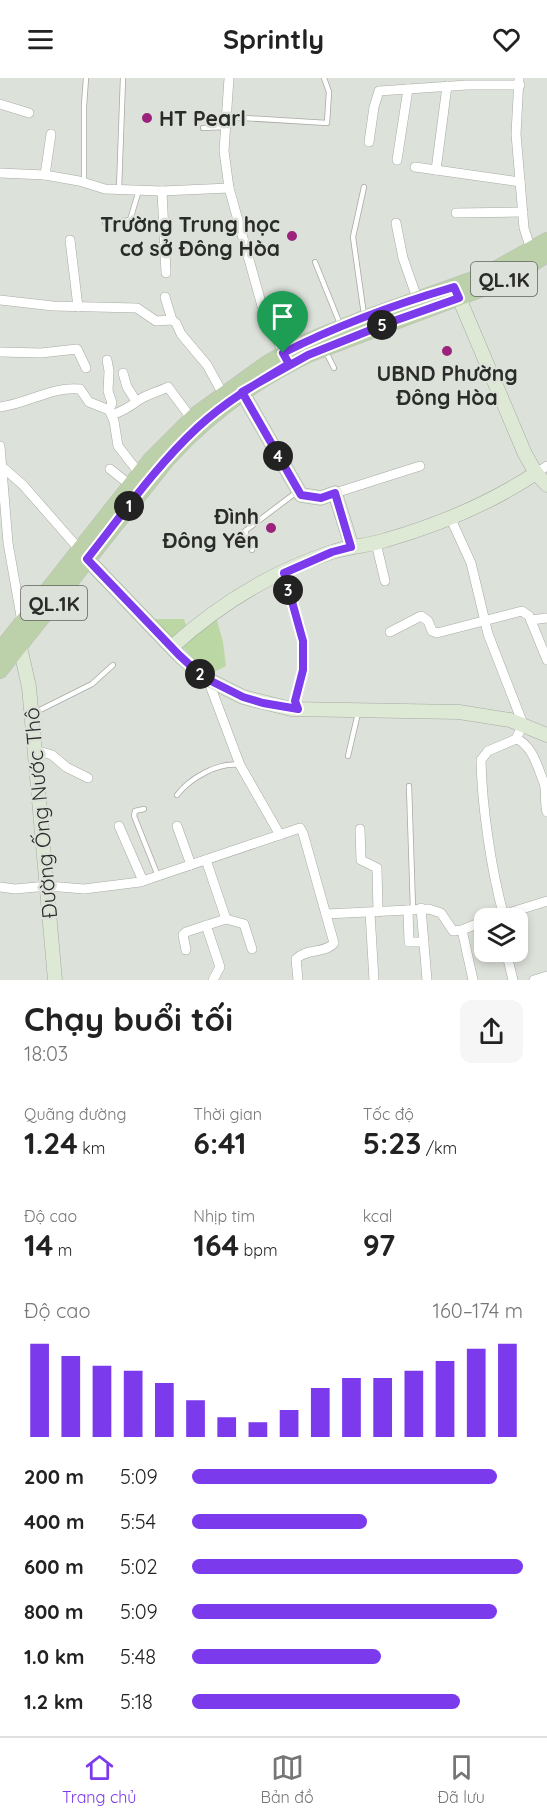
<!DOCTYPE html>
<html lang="vi">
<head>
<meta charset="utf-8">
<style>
	:root { --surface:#fff; --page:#f6f6f6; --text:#222; --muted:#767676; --line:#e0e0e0; --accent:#7c3aed }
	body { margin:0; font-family:Quicksand,sans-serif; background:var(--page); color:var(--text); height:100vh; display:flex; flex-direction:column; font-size:22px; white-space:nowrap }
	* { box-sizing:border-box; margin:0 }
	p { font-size:20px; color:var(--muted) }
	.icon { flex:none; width:33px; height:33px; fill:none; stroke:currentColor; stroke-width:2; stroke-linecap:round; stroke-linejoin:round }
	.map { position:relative; height:902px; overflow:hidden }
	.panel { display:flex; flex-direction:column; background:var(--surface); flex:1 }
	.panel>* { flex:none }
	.controls { position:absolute; left:474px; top:830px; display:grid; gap:12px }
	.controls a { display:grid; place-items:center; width:54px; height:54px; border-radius:12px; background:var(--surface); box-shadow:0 3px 9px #0003; font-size:30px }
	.pin { position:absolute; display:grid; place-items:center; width:51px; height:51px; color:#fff; margin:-62px -26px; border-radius:50% 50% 50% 0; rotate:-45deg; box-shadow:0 0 6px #0007 }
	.pin .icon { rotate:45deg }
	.km { position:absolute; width:30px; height:30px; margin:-15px; border-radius:50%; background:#222; color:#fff; font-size:16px; line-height:30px; text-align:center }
	.round { display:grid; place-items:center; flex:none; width:63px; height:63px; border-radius:12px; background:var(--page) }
	.overview { display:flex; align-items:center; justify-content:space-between; height:102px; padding:0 24px }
	h1 { font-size:33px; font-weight:800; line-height:45px }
	.figures { display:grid; grid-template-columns:repeat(3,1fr); gap:9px; height:102px; padding:6px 24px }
	.figures div { display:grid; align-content:center }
	.figures b { font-size:30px; font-weight:800 }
	.figures small { font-size:16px; font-weight:400 }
	.figures p { font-size:16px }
	.chart { height:168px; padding:12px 24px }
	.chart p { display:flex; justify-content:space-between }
	.chart svg { width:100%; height:108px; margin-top:6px; stroke:var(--accent); stroke-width:6 }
	ul { padding:0 24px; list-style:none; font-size:20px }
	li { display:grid; grid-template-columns:96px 72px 1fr; align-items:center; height:45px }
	li i { height:15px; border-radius:8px; background:var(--accent) }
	header { display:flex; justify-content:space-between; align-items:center; height:78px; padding:0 24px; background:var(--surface); font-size:27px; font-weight:800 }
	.menu { display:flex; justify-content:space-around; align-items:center; height:84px; border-top:2px solid var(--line); background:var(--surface); font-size:16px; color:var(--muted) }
	.menu a { display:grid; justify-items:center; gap:3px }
	.menu .selected { color:var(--accent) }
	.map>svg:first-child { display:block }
	.green { fill:#bbd7a4 }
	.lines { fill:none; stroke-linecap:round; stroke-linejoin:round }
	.lane-casing { stroke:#a7aba3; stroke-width:6 }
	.street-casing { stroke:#a7aba3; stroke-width:10 }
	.secondary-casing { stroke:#a7aba3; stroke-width:15 }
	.primary-casing { stroke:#bfc0bf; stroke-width:16 }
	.lane { stroke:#fff; stroke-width:4.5 }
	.street { stroke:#fff; stroke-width:9 }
	.secondary { stroke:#dde8d5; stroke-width:14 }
	.primary { stroke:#bcd0aa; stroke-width:15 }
	.route-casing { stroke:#fff; stroke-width:12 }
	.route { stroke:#7c3aed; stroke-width:8 }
	.poi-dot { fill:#9c237c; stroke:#dce1d9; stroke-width:2 }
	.labels { text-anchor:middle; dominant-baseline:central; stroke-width:5; stroke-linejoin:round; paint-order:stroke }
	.shield { fill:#dce1d9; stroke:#5f625e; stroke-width:1.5 }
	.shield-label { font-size:20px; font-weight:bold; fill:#2a2c29 }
	.poi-label { font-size:21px; font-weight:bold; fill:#2a2c29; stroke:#dce1d9; text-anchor:end }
	.street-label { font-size:21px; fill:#2a2c29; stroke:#dce1d9 }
</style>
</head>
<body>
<header><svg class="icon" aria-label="menu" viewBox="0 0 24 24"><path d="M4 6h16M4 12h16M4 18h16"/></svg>Sprintly<svg class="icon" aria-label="heart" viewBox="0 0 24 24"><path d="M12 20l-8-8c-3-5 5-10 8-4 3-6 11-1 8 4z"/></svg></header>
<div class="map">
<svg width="547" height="902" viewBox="0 0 547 902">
	<rect width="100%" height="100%" fill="#dce1d9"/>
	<g class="green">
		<polygon points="216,539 223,564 226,588 214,594 194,581 181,567"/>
		<polygon points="154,541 184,541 187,550 172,563"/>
	</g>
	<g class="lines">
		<defs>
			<g id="lane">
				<polyline points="227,39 327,45 329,14 324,0"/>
				<polyline points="203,50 224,49"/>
				<polyline points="84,105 84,28 86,0"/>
				<polyline points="119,111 123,0"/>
				<polyline points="105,145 130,142 139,112"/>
				<polyline points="315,184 340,246"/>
				<polyline points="364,237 353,159 364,109"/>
				<polyline points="326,274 334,290"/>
				<polyline points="252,472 245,453 298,413"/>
				<polyline points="297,628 295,623 303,592 303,563"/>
				<polyline points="34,635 92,606 113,587"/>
				<polyline points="348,678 358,635"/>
				<polyline points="409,708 413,831"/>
				<path d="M 177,717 C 190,700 218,684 240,687"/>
				<polyline points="144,731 135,733 134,738 158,798"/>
			</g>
			<g id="street">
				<polyline points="229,0 224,73 229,110"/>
				<polyline points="519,0 516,56 524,150 531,172"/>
				<polyline points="0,26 29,35"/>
				<polyline points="369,64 374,29 379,13 467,7 520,7"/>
				<polyline points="397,82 408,11"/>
				<polyline points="415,89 520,104"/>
				<polyline points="436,92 447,8"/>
				<polyline points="0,95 45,97 79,103 105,111 162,113 229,110 262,228 283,275"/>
				<polyline points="45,97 51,56"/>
				<polyline points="162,113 166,195"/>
				<polyline points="456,135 523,134"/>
				<polyline points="396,145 403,180 417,220"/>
				<polyline points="70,162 78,229"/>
				<polyline points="165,219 172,242 176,245 181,256 207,287 223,316"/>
				<polyline points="0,222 53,228 137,230 156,243 172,242"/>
				<polyline points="0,274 41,275 77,271 86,290"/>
				<polyline points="107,282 109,293 108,313 112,325 109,332"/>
				<polyline points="123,295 127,309 136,323"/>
				<path d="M 0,329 C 27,326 52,308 80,311 L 89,324 L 109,332 L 114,343 L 118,368 L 139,395"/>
				<path d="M 112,337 C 123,333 131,328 139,322 C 147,316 158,314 168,309 L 191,340"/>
				<polyline points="0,368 8,465 22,544"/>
				<polyline points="0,387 23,407 79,471"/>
				<polyline points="110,391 130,407"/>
				<polyline points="536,395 547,388"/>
				<polyline points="335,415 420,388"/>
				<path d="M 450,439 L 471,485 L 488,556 L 523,646 L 516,661 L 488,673 L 481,682 C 482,729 491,790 503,835"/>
				<polyline points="376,465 385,503"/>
				<polyline points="284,495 303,563"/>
				<polyline points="531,542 547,540"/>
				<polyline points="390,554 421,538 428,543 432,553 437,555 522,533 529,538 547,582"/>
				<polyline points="208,602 240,687 280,757"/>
				<path d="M 516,661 C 532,666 538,690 544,705 C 547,715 544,723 547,734"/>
				<polyline points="35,672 52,677 66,689 88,700"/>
				<polyline points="119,748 143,803"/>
				<polyline points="177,748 191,787"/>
				<polyline points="360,751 361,782 377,790 378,834"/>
				<polyline points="206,782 226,841"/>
				<path d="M 0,809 L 15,811 L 48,808 L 84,811 L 140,804 L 300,750 L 303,755 L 334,865 C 325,876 306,870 296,881 L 298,902"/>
				<polyline points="421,830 427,902"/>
				<polyline points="408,832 409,864 424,864"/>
				<polyline points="370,835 374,902"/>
				<polyline points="326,836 429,831 441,835 453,853 462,852 484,843"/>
				<polyline points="493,840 547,823"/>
				<polyline points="206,847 220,889 213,902"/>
				<polyline points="462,852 473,902"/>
				<polyline points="186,872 183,857 186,854 226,841 244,846 252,871"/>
				<polyline points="506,873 513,902"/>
				<polyline points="534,902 547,898"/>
			</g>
			<g id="secondary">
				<polyline points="459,220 525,376 536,395 547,407"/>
				<polyline points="242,314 301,417 321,420 335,415 352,469"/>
				<polyline points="87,481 179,577 203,599 243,619 291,631 459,634 510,642 547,657"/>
				<polyline points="20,569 29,609 55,902"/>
				<path d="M 172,569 C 218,527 272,494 332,474 C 350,468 368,468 386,462 C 438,447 491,425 536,395"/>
			</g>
			<g id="primary">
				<polyline points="0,572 150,382 196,336 267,285 302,265 364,240 484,197 547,162"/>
				<path d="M 0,593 L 168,381 C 208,337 255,303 308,277 L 485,210 L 528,189 L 547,177"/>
			</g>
		</defs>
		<use href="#lane" class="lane-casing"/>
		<use href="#street" class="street-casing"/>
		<use href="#secondary" class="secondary-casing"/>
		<use href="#primary" class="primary-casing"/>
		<use href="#lane" class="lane"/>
		<use href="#street" class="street"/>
		<use href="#secondary" class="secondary"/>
		<use href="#primary" class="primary"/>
	</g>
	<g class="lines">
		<defs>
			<path id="route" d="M 283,275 L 289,286 C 257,305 225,324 197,350 C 156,388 122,437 87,481 L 179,577 L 203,599 L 243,619 L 263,625 L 298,631 L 295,623 L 303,592 L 303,563 L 284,495 L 332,474 L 351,469 L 335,415 L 321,420 L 301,417 L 242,314 L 308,277 L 388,245 L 459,220 L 454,209 C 396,226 338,247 283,275"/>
		</defs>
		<use href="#route" class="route-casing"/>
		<use href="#route" class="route"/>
	</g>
	<g class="poi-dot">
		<circle cx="147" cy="40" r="6"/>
		<circle cx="292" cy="158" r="6"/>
		<circle cx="447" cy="273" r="6"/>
		<circle cx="271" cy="450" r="6"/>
	</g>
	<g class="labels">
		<g class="shield">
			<rect x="471" y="184" width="66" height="34" rx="4.5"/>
			<rect x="21" y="508" width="66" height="34" rx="4.5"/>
		</g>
		<g class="shield-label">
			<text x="504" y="201">QL.1K</text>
			<text x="54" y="525">QL.1K</text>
		</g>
		<g class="poi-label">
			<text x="159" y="40" text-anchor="start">HT Pearl</text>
			<text x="280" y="146">Trường Trung học<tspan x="280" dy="24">cơ sở Đông Hòa</tspan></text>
			<text x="447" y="295" text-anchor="middle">UBND Phường<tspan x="447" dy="24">Đông Hòa</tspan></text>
			<text x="259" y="438">Đình<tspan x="259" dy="24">Đông Yên</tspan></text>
		</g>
		<g class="street-label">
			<text transform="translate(40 735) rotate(-95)">Đường Ống Nước Thô</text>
		</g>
	</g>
</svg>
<div class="controls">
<a><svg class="icon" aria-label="layers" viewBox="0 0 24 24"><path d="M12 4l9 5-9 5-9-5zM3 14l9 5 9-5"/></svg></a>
</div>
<div class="pin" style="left:283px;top:275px;background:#1e9e55"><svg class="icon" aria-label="arrive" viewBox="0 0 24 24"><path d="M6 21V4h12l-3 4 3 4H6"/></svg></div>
<b class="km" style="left:129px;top:428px">1</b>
<b class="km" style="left:200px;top:596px">2</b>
<b class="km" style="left:288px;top:512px">3</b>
<b class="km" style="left:278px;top:378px">4</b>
<b class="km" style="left:382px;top:247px">5</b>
</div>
<section class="panel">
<div class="overview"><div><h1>Chạy buổi tối</h1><p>18:03</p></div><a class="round"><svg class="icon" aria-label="share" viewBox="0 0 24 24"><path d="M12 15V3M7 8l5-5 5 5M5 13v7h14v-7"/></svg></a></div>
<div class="figures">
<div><p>Quãng đường</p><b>1.24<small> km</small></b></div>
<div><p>Thời gian</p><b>6:41</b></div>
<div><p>Tốc độ</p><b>5:23<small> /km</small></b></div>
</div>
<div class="figures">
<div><p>Độ cao</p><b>14<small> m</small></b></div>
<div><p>Nhịp tim</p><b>164<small> bpm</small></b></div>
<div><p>kcal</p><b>97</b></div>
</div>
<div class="chart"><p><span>Độ cao</span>160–174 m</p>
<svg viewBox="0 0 160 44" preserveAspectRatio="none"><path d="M5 44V6M15 44V11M25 44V15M35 44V17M45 44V22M55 44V29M65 44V36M75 44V38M85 44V33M95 44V24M105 44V20M115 44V20M125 44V17M135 44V13M145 44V8M155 44V6"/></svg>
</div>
<ul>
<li><b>200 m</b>5:09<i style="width:92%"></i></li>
<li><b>400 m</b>5:54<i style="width:53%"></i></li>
<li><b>600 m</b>5:02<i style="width:100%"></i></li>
<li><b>800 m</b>5:09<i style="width:92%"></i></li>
<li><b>1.0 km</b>5:48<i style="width:57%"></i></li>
<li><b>1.2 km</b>5:18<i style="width:81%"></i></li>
</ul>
</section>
<nav class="menu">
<a class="selected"><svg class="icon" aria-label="home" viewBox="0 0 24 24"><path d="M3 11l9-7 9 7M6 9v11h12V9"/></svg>Trang chủ</a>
<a><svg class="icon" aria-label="map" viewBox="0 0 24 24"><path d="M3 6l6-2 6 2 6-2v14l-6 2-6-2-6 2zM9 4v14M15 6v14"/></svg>Bản đồ</a>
<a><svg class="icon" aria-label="saved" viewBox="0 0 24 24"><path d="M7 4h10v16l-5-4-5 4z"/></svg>Đã lưu</a>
</nav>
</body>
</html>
